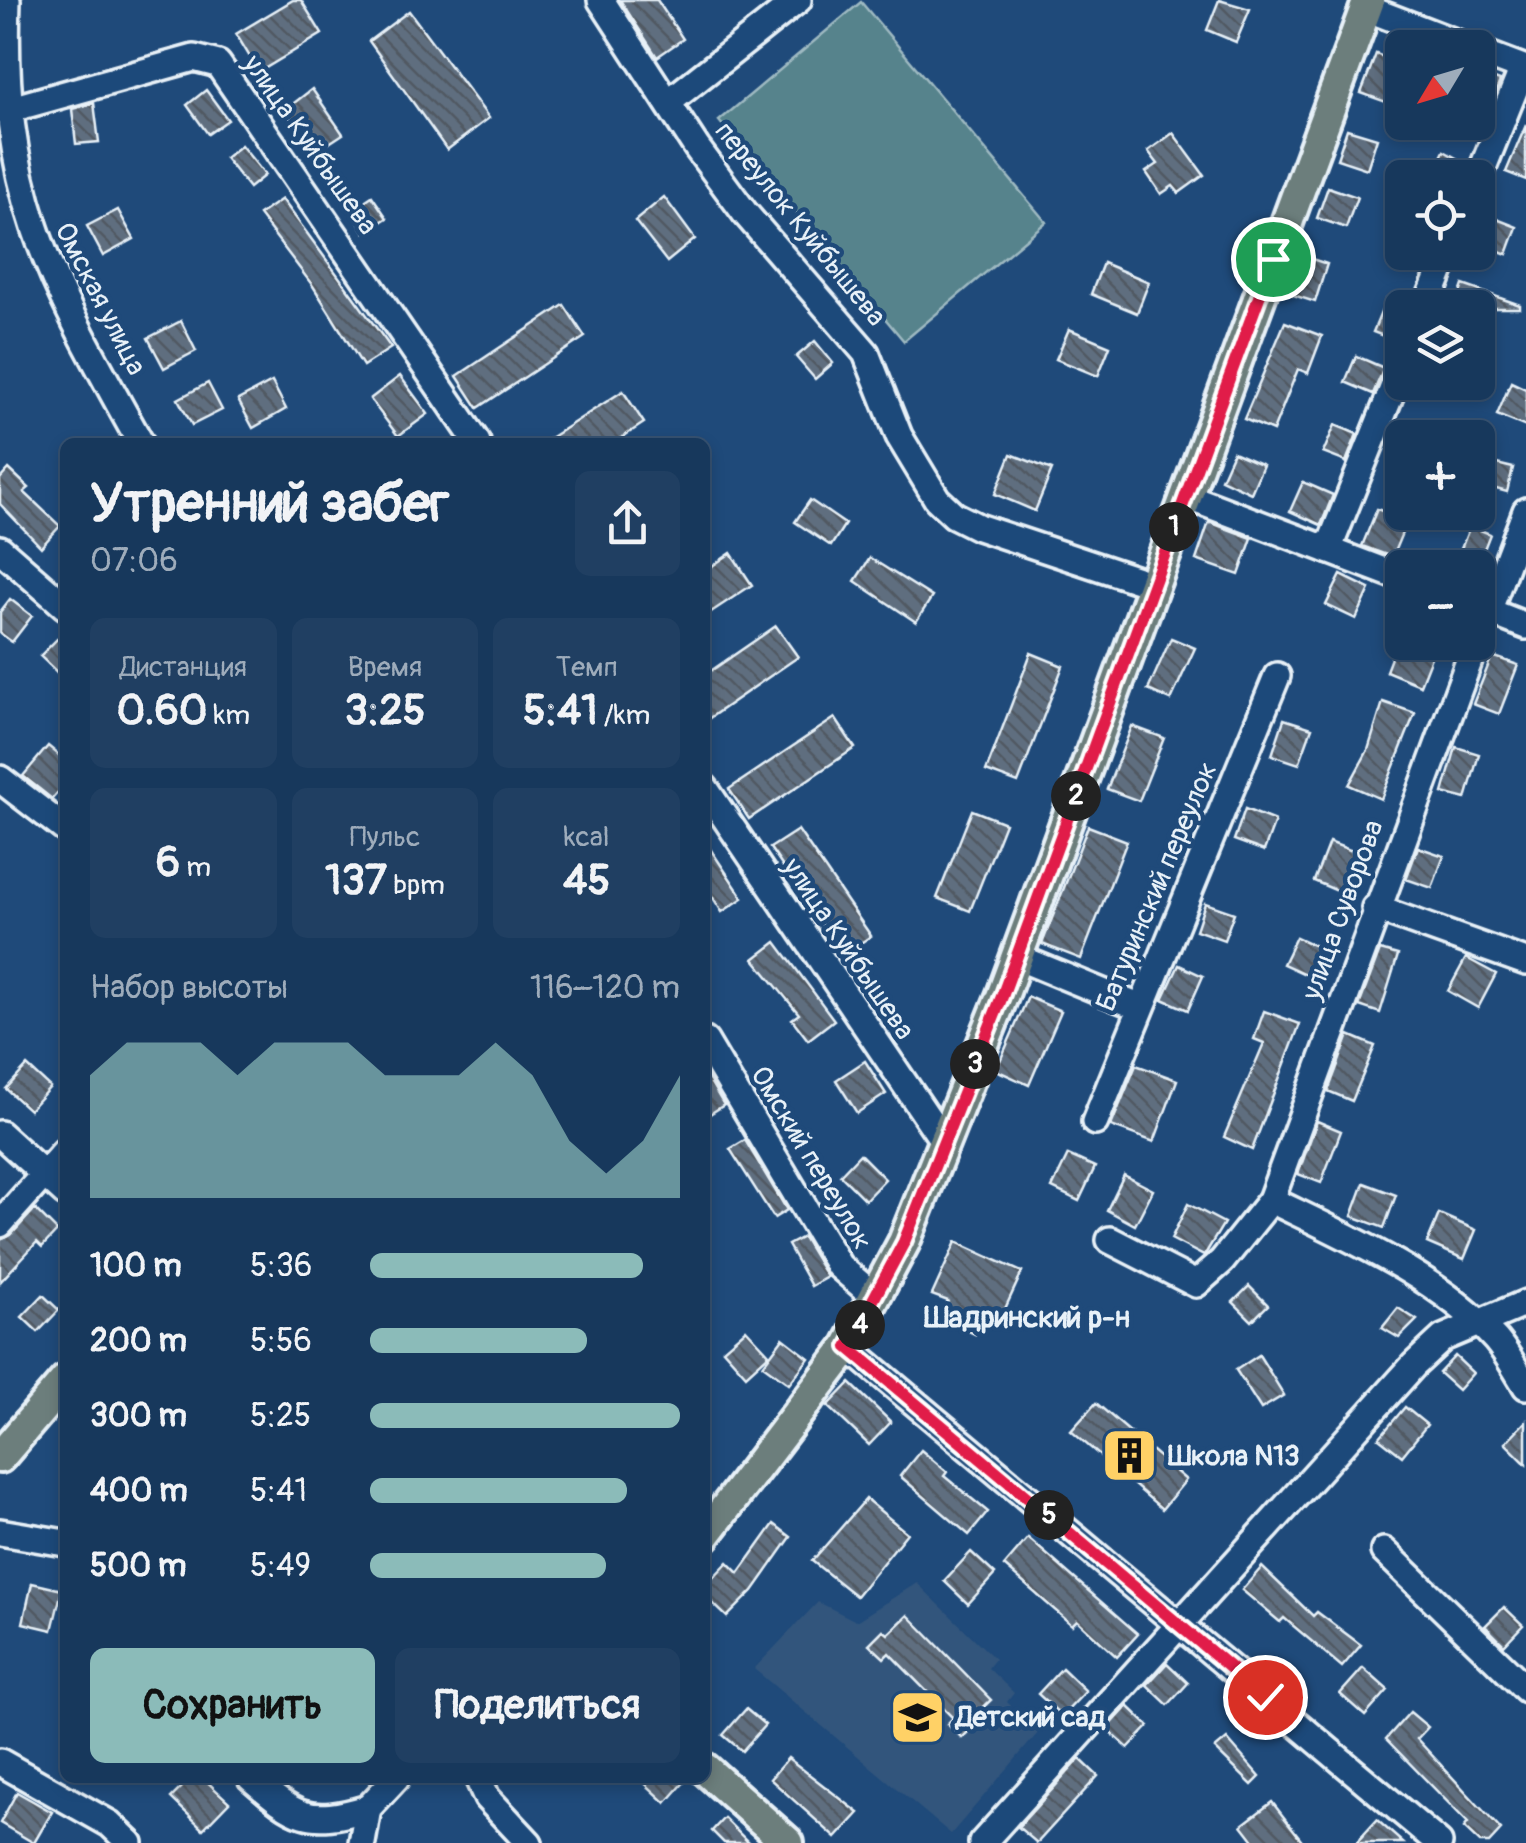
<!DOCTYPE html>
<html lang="ru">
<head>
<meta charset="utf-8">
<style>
	:root { --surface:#17385c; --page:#203f62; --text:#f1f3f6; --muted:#9eacbb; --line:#365272; --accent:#8bbbb9 }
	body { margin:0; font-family:Pangolin,sans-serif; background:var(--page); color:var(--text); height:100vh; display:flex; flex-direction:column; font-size:38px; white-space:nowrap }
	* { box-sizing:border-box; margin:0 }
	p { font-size:32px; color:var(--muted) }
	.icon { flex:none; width:55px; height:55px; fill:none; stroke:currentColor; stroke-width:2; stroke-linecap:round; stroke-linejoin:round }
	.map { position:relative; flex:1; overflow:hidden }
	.side { position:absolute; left:60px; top:438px; width:650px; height:1345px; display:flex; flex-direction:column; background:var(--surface); border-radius:15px; box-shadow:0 5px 15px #0003,0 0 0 2px var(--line) }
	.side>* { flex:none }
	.needle { width:65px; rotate:232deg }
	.tools { position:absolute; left:1385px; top:30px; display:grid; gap:20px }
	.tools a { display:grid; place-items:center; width:110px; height:110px; border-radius:15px; background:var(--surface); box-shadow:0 5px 15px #0003,0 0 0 2px var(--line); font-size:50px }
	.pin { position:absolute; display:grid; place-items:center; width:85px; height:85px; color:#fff; margin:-42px; border:5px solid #fff; border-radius:50%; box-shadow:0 2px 10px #0007 }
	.km { position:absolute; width:50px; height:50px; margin:-25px; border-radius:50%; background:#222; color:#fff; font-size:28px; line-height:50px; text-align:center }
	.round { display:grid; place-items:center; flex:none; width:105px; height:105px; border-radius:15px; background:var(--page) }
	.head { display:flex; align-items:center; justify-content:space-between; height:170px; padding:0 30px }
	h1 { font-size:55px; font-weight:800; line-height:75px }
	.figures { display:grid; grid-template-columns:repeat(3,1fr); gap:15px; height:170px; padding:10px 30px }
	.figures div { display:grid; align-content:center; border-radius:15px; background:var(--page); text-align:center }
	.figures b { font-size:42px; font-weight:800 }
	.figures small { font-size:28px; font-weight:400 }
	.figures p { font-size:28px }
	.chart { height:280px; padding:20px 30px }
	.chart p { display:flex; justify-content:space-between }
	.chart svg { width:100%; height:180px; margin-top:10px; fill:var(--accent); opacity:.7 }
	.button { display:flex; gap:20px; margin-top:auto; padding:20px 30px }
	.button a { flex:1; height:115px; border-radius:15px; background:var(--accent); color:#111; font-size:40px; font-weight:800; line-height:115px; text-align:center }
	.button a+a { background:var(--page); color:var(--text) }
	ul { padding:0 30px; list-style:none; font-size:32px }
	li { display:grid; grid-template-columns:160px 120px 1fr; align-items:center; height:75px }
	li i { height:25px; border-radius:12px; background:var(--accent) }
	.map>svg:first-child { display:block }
	.built { fill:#32557c }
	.pitch { fill:#56838c; stroke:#9fbac2; stroke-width:2.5 }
	.building { fill:url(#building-back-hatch); stroke:#e8f1f8; stroke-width:2.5 }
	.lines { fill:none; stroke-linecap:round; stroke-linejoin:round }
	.minor-casing { stroke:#e8f1f8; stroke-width:32 }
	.major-casing { stroke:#e8f1f8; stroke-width:38 }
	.minor { stroke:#1f4a7a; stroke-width:25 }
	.major { stroke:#6c7e7c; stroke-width:30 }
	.route-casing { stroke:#fff; stroke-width:20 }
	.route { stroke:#e11d48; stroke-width:12 }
	.labels { text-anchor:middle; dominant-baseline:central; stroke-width:9; stroke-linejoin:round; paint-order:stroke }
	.street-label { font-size:28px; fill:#e8f1f8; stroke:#1f4a7a }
	.poi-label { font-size:28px; font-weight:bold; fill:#e8f1f8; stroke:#1f4a7a; text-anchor:start }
	.neighbourhood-label { font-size:30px; font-weight:bold; fill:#e8f1f8; stroke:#1f4a7a }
</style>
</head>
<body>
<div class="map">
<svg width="1526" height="1843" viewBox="0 0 1526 1843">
	<defs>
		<pattern id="building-back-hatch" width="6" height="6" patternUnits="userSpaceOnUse" patternTransform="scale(2.5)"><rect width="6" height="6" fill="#5e6e7f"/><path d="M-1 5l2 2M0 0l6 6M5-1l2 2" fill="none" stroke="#515962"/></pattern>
	</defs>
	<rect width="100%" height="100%" fill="#1f4a7a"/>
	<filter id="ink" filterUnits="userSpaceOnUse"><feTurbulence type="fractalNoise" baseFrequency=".01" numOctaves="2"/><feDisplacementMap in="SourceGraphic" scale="20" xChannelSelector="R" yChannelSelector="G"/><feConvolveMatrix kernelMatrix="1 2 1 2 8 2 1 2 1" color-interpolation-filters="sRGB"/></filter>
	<g filter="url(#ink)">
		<polygon class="built" points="917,1583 995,1659 988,1668 1014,1693 1007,1702 1038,1733 951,1834 754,1669 818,1602 856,1621"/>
		<polygon class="pitch" points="861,2 1046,222 904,341 719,121"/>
		<g class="building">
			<polygon points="293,0 301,0 322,34 259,72 236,34"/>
			<polygon points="620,0 657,0 683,39 657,57"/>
			<polygon points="1219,0 1250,9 1236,42 1207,30"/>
			<polygon points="409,11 489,118 447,150 369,41"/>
			<polygon points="1376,54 1401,64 1386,102 1361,93"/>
			<polygon points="1478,73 1500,81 1478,138"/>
			<polygon points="312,89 343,134 314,153 285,110"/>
			<polygon points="206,90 228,120 208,134 187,105"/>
			<polygon points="94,103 99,142 76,144 72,109"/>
			<polygon points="1526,125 1526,180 1506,172"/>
			<polygon points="1347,129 1377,138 1367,169 1337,159"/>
			<polygon points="1173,133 1204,175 1179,193 1173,186 1161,194 1146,172 1158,164 1148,151"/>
			<polygon points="241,145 265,175 249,188 225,158"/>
			<polygon points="1444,151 1467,164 1462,178 1431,178"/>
			<polygon points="1328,187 1357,197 1346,228 1317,218"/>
			<polygon points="372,196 387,218 365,232 351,210"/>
			<polygon points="664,197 695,239 667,262 635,221"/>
			<polygon points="282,199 391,348 363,366 313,286 259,215"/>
			<polygon points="118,210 134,239 103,256 87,226"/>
			<polygon points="1489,216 1517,227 1507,254 1479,243"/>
			<polygon points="1303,256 1327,264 1315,302 1290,294"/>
			<polygon points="1103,263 1149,282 1137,313 1091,294"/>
			<polygon points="1463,285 1520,305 1520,308 1490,308 1478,337 1478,308 1455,308"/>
			<polygon points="1387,298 1402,304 1399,342 1373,332"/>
			<polygon points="564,305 585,337 478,408 457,376"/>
			<polygon points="181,321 196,351 164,368 148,338"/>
			<polygon points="1285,322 1322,336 1308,373 1298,369 1273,431 1244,419"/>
			<polygon points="1069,329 1110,346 1098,376 1056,359"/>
			<polygon points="815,341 833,363 815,379 796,357"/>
			<polygon points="1356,356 1384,368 1373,394 1345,382"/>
			<polygon points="400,376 428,414 398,436 370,399"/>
			<polygon points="272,382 286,409 253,428 238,400"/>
			<polygon points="1511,382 1526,389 1526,427 1497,415"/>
			<polygon points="208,383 222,410 192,425 178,399"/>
			<polygon points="623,391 644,423 615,442 544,442"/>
			<polygon points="1403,420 1444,436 1444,438 1397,438"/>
			<polygon points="1335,425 1357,434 1346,462 1323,453"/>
			<polygon points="1233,452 1263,465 1251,493 1221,479"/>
			<polygon points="1011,454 1052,470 1035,511 995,494"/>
			<polygon points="1480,460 1513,468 1507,492 1478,484"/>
			<polygon points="9,469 29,488 24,492 60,526 41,547 0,504 0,479"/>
			<polygon points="1303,482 1333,495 1321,525 1290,511"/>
			<polygon points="810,500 845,524 831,546 795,522"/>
			<polygon points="1377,509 1407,521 1392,557 1362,546"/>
			<polygon points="1209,522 1252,538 1239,575 1196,560"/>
			<polygon points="1470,526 1490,534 1477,567 1457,559"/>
			<polygon points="731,553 752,585 705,616 705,571"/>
			<polygon points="870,558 932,597 916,622 855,581"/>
			<polygon points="1341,575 1370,589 1356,619 1326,605"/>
			<polygon points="10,599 32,616 12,642 0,633 0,612"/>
			<polygon points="776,626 798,657 705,721 705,675"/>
			<polygon points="65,631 65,680 40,656"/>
			<polygon points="1171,638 1195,648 1171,700 1148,690"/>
			<polygon points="1397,642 1437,642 1420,685 1386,671"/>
			<polygon points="1031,653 1063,666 1018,783 986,771"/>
			<polygon points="1492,656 1518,665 1499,714 1473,704"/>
			<polygon points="1383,702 1415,713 1381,799 1349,785 1368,750"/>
			<polygon points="835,718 855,748 749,819 729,789"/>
			<polygon points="1284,719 1312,728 1299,764 1272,755"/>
			<polygon points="1132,726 1164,738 1139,801 1107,789"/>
			<polygon points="48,746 65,760 65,784 52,799 23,776"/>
			<polygon points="1456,747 1479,754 1466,799 1443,793"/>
			<polygon points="1245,809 1275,821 1264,851 1234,840"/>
			<polygon points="972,810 1005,823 970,911 937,898"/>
			<polygon points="1088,826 1127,841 1081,959 1042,944"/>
			<polygon points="798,830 871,936 843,955 770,848"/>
			<polygon points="705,841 743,898 722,912 705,885"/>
			<polygon points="1329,842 1363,855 1347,895 1314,881"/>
			<polygon points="1418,847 1444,856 1432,888 1406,879"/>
			<polygon points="1205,903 1234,913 1224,940 1196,930"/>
			<polygon points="1296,937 1329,952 1316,979 1283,964"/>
			<polygon points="776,942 834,1020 808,1040 792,1019 799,1014 754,959"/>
			<polygon points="1380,950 1398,955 1380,1013 1359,1006"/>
			<polygon points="1466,958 1496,974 1478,1008 1448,991"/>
			<polygon points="1179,965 1203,976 1188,1010 1163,999"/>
			<polygon points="1028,997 1061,1011 1029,1085 996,1070"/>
			<polygon points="1264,1011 1300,1024 1252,1150 1224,1137 1264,1043 1254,1039"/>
			<polygon points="1349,1035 1375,1046 1352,1101 1328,1091"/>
			<polygon points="865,1061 886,1094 857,1113 836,1080"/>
			<polygon points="1136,1065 1177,1080 1154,1142 1111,1126"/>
			<polygon points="27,1066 50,1087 29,1110 6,1089"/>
			<polygon points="705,1073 724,1105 705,1117"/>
			<polygon points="1317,1121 1341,1131 1321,1183 1298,1174"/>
			<polygon points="745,1140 787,1210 774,1218 730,1149"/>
			<polygon points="860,1154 885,1179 865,1200 840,1175"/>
			<polygon points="1068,1155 1095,1167 1079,1201 1052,1188"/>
			<polygon points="1124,1175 1153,1190 1135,1225 1107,1210"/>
			<polygon points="1364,1183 1396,1195 1384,1228 1352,1216"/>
			<polygon points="1188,1204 1224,1223 1204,1256 1171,1239"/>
			<polygon points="35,1209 57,1231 42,1247 37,1242 0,1282 0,1240 11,1235"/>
			<polygon points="1439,1214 1476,1230 1464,1259 1427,1243"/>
			<polygon points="803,1237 827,1277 811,1286 788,1245"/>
			<polygon points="956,1242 1022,1272 997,1326 982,1319 975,1334 940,1318 948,1301 932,1295"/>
			<polygon points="1249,1286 1268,1305 1252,1321 1233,1302"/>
			<polygon points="43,1295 59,1310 38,1332 22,1317"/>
			<polygon points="1398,1308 1417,1320 1399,1338 1382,1328"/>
			<polygon points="746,1329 769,1354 746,1375 723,1349"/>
			<polygon points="783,1338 809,1358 789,1384 763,1365"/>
			<polygon points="1259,1355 1284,1395 1261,1409 1236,1370"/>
			<polygon points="1455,1356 1473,1373 1458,1390 1439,1373"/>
			<polygon points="850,1383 891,1422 869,1445 828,1406"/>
			<polygon points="1096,1403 1186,1480 1162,1509 1071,1431"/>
			<polygon points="1405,1407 1427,1425 1402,1456 1379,1438"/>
			<polygon points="1526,1421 1526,1464 1505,1443"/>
			<polygon points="921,1450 947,1472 944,1476 988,1512 969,1535 900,1476"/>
			<polygon points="866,1499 907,1533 856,1596 812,1561"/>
			<polygon points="774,1524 791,1537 753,1591 727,1617 705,1596 705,1586 728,1562 739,1573"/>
			<polygon points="1028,1538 1138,1634 1117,1657 1077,1620 1072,1625 1004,1566"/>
			<polygon points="971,1552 995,1574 968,1604 944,1581"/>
			<polygon points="1262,1567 1313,1616 1317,1612 1361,1645 1342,1667 1284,1618 1280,1622 1242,1590"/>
			<polygon points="32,1583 62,1590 52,1630 23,1623"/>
			<polygon points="1504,1607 1523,1625 1504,1645 1485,1626"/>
			<polygon points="908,1615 991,1700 971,1719 976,1724 962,1738 947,1724 953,1718 889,1653 884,1658 869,1644 883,1630 888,1634"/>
			<polygon points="1167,1663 1188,1683 1168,1705 1147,1685"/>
			<polygon points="1062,1668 1086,1691 1062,1716 1038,1694"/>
			<polygon points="1363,1668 1388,1690 1365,1716 1340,1694"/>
			<polygon points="1128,1706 1149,1726 1128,1748 1107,1729"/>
			<polygon points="746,1709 765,1725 742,1751 723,1735"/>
			<polygon points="1410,1712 1428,1727 1417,1739 1501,1830 1489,1843 1480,1843 1464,1828 1468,1823 1386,1739"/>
			<polygon points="1227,1739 1260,1777 1252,1785 1215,1749"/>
			<polygon points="788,1758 859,1813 836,1838 770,1779"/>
			<polygon points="1080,1759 1098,1776 1037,1843 1018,1827"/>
			<polygon points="191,1778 203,1778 229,1802 203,1829 171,1798"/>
			<polygon points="639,1778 688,1778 666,1803"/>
			<polygon points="17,1792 52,1812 34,1843 0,1823"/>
			<polygon points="1272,1802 1304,1843 1256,1843 1242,1825"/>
			<polygon points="724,1818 749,1843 724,1843 712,1831"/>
			<polygon points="1377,1820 1403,1843 1356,1843"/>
		</g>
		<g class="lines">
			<defs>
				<g id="minor">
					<path d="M 7,0 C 0,196 49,278 140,442"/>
					<polyline points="601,0 697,148 745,213 866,353 899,436 937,499 954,515 978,527 1153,585"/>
					<polyline points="1366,8 1470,48"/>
					<polyline points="1478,51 1523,68 1478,180"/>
					<polyline points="670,101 798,0"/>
					<polyline points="0,106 4,111 194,58 218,64 477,442"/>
					<polyline points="1426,308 1448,252"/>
					<polyline points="1186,496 1402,578"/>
					<polyline points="0,549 65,606"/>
					<polyline points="1328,550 1402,366"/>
					<polyline points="1478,607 1526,626"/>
					<polyline points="1478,638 1526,511"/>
					<polyline points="0,779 65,829"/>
					<polyline points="705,788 944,1142"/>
					<polyline points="1375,908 1526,962"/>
					<polyline points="1017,957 1139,1007"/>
					<polyline points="705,1041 839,1266 875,1297"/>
					<polyline points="1095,1122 1277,676"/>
					<polyline points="0,1134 65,1193"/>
					<polyline points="1271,1200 1476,642"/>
					<polyline points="0,1224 65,1151"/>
					<path d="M 1110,1240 L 1196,1284 L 1222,1261 L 1271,1200 C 1347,1237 1438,1276 1496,1340 C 1508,1354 1516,1371 1526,1386"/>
					<polyline points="848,1347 1439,1843"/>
					<polyline points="0,1532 65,1543"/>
					<polyline points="1384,1551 1526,1689"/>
					<polyline points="0,1762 110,1824 130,1843"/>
					<path d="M 251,1778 C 296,1817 308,1826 368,1808"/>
					<polyline points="478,1778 487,1798 529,1843"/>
					<polyline points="362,1843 368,1808 396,1778"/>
					<polyline points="982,1843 1414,1365 1443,1338 1526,1303"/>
				</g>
				<g id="major">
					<polyline points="0,1457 65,1381"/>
					<polyline points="705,1535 848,1347 904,1242 1003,994 1369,0"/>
					<polyline points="705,1769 788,1843"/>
				</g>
			</defs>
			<use href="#minor" class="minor-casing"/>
			<use href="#major" class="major-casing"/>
			<use href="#minor" class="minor"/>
			<use href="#major" class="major"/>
		</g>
	</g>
	<g class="lines" filter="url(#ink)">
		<defs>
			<polyline id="route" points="1265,1697 848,1347 904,1242 1003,994 1273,259"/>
		</defs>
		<use href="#route" class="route-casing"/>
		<use href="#route" class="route"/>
	</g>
	<defs>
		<symbol id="building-square" viewBox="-11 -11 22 22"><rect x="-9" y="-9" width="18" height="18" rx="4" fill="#ffd166" stroke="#1f4a7a"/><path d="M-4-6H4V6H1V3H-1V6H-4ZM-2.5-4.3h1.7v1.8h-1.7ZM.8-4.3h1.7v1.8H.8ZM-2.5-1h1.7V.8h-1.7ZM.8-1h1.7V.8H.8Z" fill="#111"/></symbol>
		<symbol id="school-square" viewBox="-11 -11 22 22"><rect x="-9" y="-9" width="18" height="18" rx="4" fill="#ffd166" stroke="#1f4a7a"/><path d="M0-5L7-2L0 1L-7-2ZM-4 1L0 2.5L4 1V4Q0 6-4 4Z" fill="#111"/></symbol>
	</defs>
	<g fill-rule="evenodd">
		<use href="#building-square" x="1098" y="1424" width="63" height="63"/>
		<use href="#school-square" x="886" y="1686" width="63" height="63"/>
	</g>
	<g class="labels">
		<g class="street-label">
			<text transform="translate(310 145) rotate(55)">улица Куйбышева</text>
			<text transform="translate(800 224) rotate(51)">переулок Куйбышева</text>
			<text transform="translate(100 299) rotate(63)">Омская улица</text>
			<text transform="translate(1157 887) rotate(-67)">Батуринский переулок</text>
			<text transform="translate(1343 910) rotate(-70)">улица Суворова</text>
			<text transform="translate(848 949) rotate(56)">улица Куйбышева</text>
			<text transform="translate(811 1158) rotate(59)">Омский переулок</text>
		</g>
		<g class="poi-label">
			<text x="1168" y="1456">Школа N13</text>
			<text x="956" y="1717">Детский сад</text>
		</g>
		<g class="neighbourhood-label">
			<text x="1027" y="1317">Шадринский р-н</text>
		</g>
	</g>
</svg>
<div class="tools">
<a><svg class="needle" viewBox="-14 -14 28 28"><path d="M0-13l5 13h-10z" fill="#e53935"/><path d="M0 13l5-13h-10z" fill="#9eacbb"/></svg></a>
<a><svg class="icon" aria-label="locate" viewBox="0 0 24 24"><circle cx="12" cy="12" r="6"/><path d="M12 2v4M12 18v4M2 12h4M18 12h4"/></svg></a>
<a><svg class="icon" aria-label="layers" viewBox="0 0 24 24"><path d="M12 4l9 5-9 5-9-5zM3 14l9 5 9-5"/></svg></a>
<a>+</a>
<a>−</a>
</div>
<div class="pin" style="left:1273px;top:259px;background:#1e9e55"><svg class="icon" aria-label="arrive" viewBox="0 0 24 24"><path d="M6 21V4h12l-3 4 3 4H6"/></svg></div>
<div class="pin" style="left:1265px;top:1697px;background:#d93025"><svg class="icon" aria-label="check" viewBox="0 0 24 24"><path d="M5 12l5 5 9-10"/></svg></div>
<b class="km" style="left:1174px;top:527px">1</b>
<b class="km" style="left:1076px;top:796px">2</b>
<b class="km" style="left:975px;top:1064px">3</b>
<b class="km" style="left:860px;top:1325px">4</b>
<b class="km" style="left:1049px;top:1515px">5</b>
<section class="side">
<div class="head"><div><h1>Утренний забег</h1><p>07:06</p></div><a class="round"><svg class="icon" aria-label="share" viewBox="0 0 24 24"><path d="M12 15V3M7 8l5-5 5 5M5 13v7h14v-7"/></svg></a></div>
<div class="figures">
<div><p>Дистанция</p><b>0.60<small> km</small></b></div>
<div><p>Время</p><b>3:25</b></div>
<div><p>Темп</p><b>5:41<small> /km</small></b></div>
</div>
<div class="figures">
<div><b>6<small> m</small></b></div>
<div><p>Пульс</p><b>137<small> bpm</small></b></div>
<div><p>kcal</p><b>45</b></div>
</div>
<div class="chart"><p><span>Набор высоты</span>116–120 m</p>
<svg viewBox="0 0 160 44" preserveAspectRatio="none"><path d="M0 44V14L10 6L20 6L30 6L40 14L50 6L60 6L70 6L80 14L90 14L100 14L110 6L120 14L130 30L140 38L150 30L160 14V44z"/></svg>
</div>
<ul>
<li><b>100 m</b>5:36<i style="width:88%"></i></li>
<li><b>200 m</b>5:56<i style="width:70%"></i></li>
<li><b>300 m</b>5:25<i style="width:100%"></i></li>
<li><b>400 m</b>5:41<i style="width:83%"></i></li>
<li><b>500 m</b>5:49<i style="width:76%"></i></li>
</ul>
<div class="button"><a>Сохранить</a><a>Поделиться</a></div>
</section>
</div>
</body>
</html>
